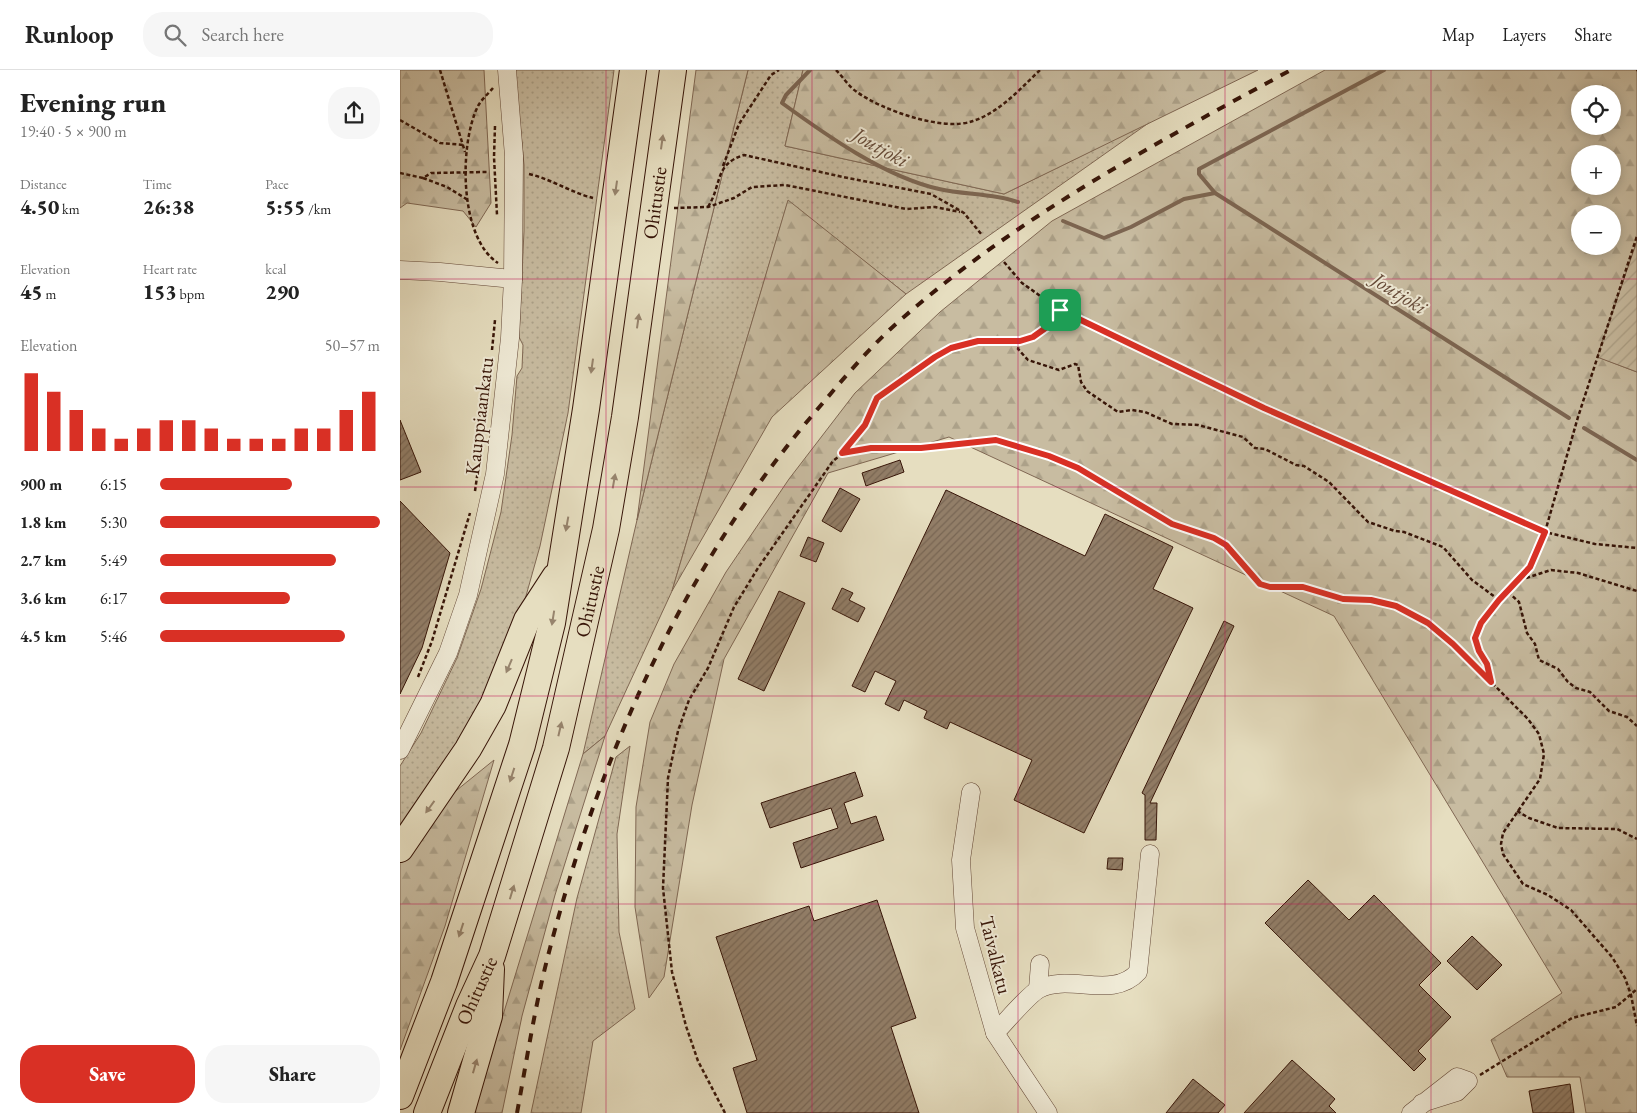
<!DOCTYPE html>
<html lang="en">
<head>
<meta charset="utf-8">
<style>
	:root { --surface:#fff; --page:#f6f6f6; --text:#222; --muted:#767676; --line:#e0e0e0; --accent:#d93025 }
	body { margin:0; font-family:"EB Garamond",serif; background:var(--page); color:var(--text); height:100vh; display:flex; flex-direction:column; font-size:19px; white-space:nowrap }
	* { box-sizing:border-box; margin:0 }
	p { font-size:16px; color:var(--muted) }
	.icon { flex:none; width:28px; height:28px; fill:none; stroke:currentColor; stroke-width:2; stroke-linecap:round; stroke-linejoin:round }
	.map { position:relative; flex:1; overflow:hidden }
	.panel { display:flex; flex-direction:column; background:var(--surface); width:400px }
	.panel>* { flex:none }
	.buttons { position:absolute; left:1171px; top:15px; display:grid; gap:10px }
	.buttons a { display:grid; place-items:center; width:50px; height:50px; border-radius:50%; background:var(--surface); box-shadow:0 2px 12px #0003; font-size:25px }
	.pin { position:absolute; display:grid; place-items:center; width:42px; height:42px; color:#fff; margin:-21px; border-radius:10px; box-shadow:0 2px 8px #0006 }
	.round { display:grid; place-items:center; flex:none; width:52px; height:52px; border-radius:20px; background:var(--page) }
	.headline { display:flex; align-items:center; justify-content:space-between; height:85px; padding:0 20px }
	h1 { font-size:28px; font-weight:800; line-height:38px }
	.stats { display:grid; grid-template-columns:repeat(3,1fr); gap:8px; height:85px; padding:5px 20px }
	.stats div { display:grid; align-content:center }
	.stats b { font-size:21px; font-weight:800 }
	.stats small { font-size:14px; font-weight:400 }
	.stats p { font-size:14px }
	.chart { height:140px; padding:10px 20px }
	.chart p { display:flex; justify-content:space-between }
	.chart svg { width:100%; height:90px; margin-top:5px; stroke:var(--accent); stroke-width:6 }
	.action { display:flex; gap:10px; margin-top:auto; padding:10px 20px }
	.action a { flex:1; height:58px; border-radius:20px; background:var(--accent); color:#fff; font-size:20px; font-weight:800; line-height:58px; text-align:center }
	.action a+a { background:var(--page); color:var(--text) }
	ul { padding:0 20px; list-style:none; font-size:16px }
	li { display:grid; grid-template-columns:80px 60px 1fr; align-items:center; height:38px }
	li i { height:12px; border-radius:6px; background:var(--accent) }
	header { display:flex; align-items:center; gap:30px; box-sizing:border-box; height:70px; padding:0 25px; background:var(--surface); border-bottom:1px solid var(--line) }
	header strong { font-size:24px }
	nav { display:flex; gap:28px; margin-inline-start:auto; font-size:18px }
	.search { width:350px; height:45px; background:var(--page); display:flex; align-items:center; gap:12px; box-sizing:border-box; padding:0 18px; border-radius:20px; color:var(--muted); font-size:19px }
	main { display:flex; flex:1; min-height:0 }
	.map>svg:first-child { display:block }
	.grass { fill:url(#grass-dots); stroke:#806854 }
	.forest { fill:url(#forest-firs); stroke:#806854; fill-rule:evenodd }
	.garden { fill:url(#garden-furrows); stroke:#806854 }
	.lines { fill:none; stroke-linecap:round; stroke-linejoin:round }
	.stream { stroke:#7c6551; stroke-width:4 }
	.building { fill:url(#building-hatch); stroke:#371508 }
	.minor-casing { stroke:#634736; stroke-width:19 }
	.highway-casing { stroke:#371508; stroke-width:28 }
	.path { stroke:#371508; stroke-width:2.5; stroke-dasharray:4 2.5; stroke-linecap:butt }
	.minor { stroke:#efead6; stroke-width:18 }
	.highway { stroke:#e6dec0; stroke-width:26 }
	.rail { stroke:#371508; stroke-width:4; stroke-dasharray:9 9; stroke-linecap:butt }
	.oneway { fill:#97846d }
	.route-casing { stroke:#fff; stroke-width:10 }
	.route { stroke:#d93025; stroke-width:6 }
	.grid { fill:none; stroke:#c2185b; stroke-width:1; stroke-opacity:0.55 }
	.labels { text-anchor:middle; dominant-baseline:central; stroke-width:4; stroke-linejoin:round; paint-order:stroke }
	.street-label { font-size:20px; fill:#371508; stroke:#efead6 }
	.water-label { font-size:21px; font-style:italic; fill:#654a38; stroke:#efead6 }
</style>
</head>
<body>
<header>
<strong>Runloop</strong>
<div class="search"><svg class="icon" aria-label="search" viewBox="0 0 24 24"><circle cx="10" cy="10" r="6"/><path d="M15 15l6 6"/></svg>Search here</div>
<nav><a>Map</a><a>Layers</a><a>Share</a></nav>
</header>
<main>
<section class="panel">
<div class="headline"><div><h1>Evening run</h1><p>19:40 · 5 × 900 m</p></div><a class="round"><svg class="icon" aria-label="share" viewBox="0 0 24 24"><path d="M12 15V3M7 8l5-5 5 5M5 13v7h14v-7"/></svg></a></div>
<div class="stats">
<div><p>Distance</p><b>4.50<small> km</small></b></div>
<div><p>Time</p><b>26:38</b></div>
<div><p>Pace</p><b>5:55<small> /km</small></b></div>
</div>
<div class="stats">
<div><p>Elevation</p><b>45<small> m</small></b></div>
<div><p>Heart rate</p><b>153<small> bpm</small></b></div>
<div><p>kcal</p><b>290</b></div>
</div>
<div class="chart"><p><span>Elevation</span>50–57 m</p>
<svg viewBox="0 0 160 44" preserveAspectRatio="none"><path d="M5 44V6M15 44V15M25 44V24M35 44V33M45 44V38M55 44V33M65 44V29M75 44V29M85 44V33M95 44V38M105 44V38M115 44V38M125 44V33M135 44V33M145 44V24M155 44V15"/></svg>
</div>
<ul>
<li><b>900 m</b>6:15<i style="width:60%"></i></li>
<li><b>1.8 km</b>5:30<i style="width:100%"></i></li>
<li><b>2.7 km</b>5:49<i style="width:80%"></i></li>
<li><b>3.6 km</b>6:17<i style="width:59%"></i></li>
<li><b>4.5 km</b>5:46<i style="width:84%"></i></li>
</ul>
<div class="action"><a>Save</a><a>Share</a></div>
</section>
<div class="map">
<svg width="1237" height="1043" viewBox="0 0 1237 1043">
	<defs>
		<pattern id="grass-dots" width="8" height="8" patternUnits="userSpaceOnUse" patternTransform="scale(1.25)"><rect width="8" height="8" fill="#c8bca1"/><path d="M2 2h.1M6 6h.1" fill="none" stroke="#aca189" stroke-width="1.8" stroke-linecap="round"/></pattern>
		<pattern id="forest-firs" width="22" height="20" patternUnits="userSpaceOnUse" patternTransform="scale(1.25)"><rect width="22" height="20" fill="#c8bca1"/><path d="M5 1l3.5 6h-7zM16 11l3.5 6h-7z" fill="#aca189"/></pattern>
		<pattern id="garden-furrows" width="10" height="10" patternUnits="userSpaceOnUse" patternTransform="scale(1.25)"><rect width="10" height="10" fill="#c8bca1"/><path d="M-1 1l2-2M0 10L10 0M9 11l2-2" fill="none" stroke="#aca189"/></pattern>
		<pattern id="building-hatch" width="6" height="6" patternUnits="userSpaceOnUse" patternTransform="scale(1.25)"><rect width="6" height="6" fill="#927e68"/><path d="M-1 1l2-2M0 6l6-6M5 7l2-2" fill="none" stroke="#786654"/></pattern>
	</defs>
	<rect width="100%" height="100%" fill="#e6dec0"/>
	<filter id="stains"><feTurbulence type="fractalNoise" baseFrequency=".004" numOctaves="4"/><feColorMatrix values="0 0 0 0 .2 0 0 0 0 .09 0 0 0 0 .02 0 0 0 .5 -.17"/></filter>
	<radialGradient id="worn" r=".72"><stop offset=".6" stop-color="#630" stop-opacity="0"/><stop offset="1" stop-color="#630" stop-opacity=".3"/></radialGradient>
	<g class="grass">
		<polygon points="115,0 214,0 168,343 140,476 124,533 84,631 0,763 0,696 21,663 57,588 81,519 101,442 112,365 117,306 122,298 123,275 119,267 124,161 124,95"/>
		<polygon points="348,0 403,0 385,76 604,124 750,52 506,224 388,131 272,521 205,666 183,684 237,450"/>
		<polygon points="230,676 217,764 219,862 235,939 193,971 181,1043 131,1043 177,828 216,687"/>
	</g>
	<g class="forest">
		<polygon points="0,0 84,0 91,133 76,157 63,141 7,133 0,138"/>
		<polygon points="296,0 348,0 237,450"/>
		<polygon points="403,0 858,0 604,124 385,76"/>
		<path d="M 925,0 L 1237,0 L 1237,171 L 1198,287 L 1237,302 L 1237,1043 L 1186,1043 L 1180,1007 L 1107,1007 L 1091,970 L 1162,923 L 934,546 L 549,367 L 428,403 L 324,589 L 292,735 L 264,907 L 249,928 L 235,837 L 236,737 L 250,652 L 274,594 L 326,502 L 389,409 L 455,323 L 540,242 L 652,151 ZM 1180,24 L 1212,24 L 1212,56 L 1180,56 ZM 1180,84 L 1212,84 L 1212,116 L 1180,116 ZM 1180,144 L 1212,144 L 1212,176 L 1180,176 Z"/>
		<polygon points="388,130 506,224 372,347 272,521"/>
		<polygon points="205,666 155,825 122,946 102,1043 73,1043 183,684"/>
		<polygon points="94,690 45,856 0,980 0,792 12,779 52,724"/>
	</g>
	<polygon class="garden" points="1237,171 1237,302 1197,287"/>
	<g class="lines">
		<g class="stream">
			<path d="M 410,0 L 386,25 L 382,33 C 426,65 485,107 539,119 C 565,125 592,123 618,132"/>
			<polyline points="984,0 799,99 799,104 815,123 1169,348"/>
			<polyline points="663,151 704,168 731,157 784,129 815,123"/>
			<polyline points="1184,358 1237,390"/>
		</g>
	</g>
	<g class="building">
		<polygon points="0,350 21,402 0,410"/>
		<polygon points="500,390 504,402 466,416 462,403"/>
		<polygon points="440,418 460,429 441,462 422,451"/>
		<polygon points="546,420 685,486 705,444 773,477 753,519 793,538 684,763 614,730 632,690 550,652 547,659 524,648 527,641 504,630 499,641 485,634 496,611 475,601 465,622 452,616"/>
		<polygon points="0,431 50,483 22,578 0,624"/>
		<polygon points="408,467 424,473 416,492 400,486"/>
		<polygon points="442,518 453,523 449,530 465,538 458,552 432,539"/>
		<polygon points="379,521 405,533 364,621 338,609"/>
		<polygon points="824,551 834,556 750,733 757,733 756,770 745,770 745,725 742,723"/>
		<polygon points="455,702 463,726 444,733 451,754 476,746 484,770 401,798 393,773 438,758 431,738 370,758 361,733"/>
		<polygon points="708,788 723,788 722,800 707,799"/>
		<polygon points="908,810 949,850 974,825 1041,893 1019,915 1051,947 1018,981 1026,989 1014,1001 865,853"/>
		<polygon points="477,830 516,948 491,957 519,1043 347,1043 333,998 357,990 316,867 409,836 414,851"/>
		<polygon points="1072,866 1102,895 1077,920 1047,891"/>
		<polygon points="892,990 935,1029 929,1036 936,1043 844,1043"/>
		<polygon points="793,1009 825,1035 818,1043 766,1043"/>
		<polygon points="1170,1014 1174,1043 1133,1043 1129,1021"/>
	</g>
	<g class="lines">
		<defs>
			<g id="minor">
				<polyline points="0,200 40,202 113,209"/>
				<polyline points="0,680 48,583 68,525 95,404 110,268 113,209 114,86 107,0"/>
				<polyline points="571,722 561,790 565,858 595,963 648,1043"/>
				<polyline points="638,919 640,894"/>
				<path d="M 595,963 C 605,953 628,925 639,919 C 669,903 713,930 738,902 L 750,784"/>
				<polyline points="1011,1043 1057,1007 1068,1011 1057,1022 1022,1033"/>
			</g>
			<g id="highway">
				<polyline points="0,779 68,679 93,635 127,550 155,507"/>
				<polyline points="0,1026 44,912 122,675 152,553 186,339 233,0"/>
				<path id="s1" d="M 27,1043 L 69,936 L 92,886 L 156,678 L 206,459 L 225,347 L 273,0"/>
				<polyline points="61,1043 89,946 91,899"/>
			</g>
		</defs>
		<use href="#minor" class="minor-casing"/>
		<use href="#highway" class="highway-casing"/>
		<g class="path">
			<polyline points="40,0 65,82"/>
			<path d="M 436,0 C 443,7 449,17 457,22 C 482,40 543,62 573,51 C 600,42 620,19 640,0"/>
			<polyline points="1236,0 1237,0"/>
			<path d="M 93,18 C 88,24 81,30 78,36 C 59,74 59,168 98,193"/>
			<polyline points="0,50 40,73 64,75"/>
			<polyline points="95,56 94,87 97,145"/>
			<polyline points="323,96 339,54 371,5 379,0"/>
			<polyline points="0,103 23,108 31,103 87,102"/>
			<path d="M 129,104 C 151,109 170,122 193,128"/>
			<polyline points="23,108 47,117 68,130"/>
			<path d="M 308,137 C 322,115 314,94 344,85 L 443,107 L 531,124 L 564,143 L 582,165"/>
			<polyline points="274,138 308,137 334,128 352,117 385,115 506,139 535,137 560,142"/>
			<polyline points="604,192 622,213 660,240 864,338 1145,462 1195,474 1237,478"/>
			<polyline points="620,271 618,279 628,290 659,300 675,294 678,295 681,312 687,321 718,342 732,340 745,342 772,354 798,355 843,367 855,378 865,379 896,395 904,396 929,412 968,452 995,461 1004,462 1043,477 1072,510 1099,530"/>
			<polyline points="92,280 95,250"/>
			<polyline points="443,382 465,355 477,328 535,287 551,278 578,271 620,271 633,267 647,257 660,240"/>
			<polyline points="75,421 84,357"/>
			<polyline points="1120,510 1151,500 1178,503 1237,521"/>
			<polyline points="1108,522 1119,532 1127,563 1135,574 1139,590 1158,599 1168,612 1176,618 1190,622 1209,641 1227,647 1237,656"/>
			<polyline points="18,607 32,571 70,443"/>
			<polyline points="1091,612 1087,594 1079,581 1075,568 1081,553 1099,530 1130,497 1145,462 1178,347 1237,166"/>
			<polyline points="1117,741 1129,748 1158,758 1217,759 1237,769"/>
			<polyline points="1080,1005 1172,948 1216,937 1237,919"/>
			<path d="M 325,1043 L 298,991 L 286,956 L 272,902 L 263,818 L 268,708 L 278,661 L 289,630 L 308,598 L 334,537 L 358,498 L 433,391 C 457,370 493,380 523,378 C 547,376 572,372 596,370 L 608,372 L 677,397 L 772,454 L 814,468 L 826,475 L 860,514 L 870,517 L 903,517 L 943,529 L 971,530 L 996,536 L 1028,553 L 1053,574 L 1128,649 L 1139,664 L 1144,684 L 1140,709 L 1103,763 L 1101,774 L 1103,784 L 1123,814 L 1148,825 L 1171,840 L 1212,887 L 1225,908 L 1231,925 L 1237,956"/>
		</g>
		<use href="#minor" class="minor"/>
		<use href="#highway" class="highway"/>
		<path class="rail" d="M 117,1043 C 127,989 135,935 149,882 C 200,685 283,496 416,341 C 444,308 472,274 505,246 C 621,145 756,73 891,0"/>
	</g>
	<defs><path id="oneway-solid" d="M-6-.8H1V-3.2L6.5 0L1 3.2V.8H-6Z" transform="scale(1.25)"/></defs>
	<g class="oneway">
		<use href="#oneway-solid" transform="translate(262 72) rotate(-82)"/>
		<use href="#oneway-solid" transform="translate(216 118) rotate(98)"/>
		<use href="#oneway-solid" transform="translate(238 251) rotate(-82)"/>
		<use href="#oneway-solid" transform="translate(192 296) rotate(98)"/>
		<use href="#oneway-solid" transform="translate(214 411) rotate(-80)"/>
		<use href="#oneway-solid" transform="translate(167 454) rotate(100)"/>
		<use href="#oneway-solid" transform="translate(153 548) rotate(99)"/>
		<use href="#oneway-solid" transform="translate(109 596) rotate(113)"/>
		<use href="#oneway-solid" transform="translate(160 659) rotate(-77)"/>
		<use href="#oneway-solid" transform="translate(112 705) rotate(108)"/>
		<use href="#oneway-solid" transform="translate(30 737) rotate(126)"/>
		<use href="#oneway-solid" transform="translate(112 822) rotate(-73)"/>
		<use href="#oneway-solid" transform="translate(61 860) rotate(108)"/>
		<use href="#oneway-solid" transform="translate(75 996) rotate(-74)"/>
	</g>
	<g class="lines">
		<defs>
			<polygon id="route" points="660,240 864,338 1145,462 1130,497 1099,530 1081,553 1075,568 1079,581 1087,594 1091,612 1053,574 1028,553 996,536 971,530 943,529 903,517 870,517 860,514 826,475 814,468 772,454 678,398 649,386 596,370 521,378 471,378 442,383 465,355 477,328 535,287 551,278 578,271 620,271 633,267 647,257"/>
		</defs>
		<use href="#route" class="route-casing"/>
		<use href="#route" class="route"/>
	</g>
	<path class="grid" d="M 206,0 L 206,1043M 412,0 L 412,1043M 618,0 L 618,1043M 825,0 L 825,1043M 1031,0 L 1031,1043M 0,209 L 1237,209M 0,417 L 1237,417M 0,626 L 1237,626M 0,834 L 1237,834"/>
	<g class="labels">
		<g class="street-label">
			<text stroke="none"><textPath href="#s1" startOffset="942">Ohitustie</textPath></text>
			<text transform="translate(79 346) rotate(-83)">Kauppiaankatu</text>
			<text stroke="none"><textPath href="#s1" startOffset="538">Ohitustie</textPath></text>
			<text transform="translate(596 885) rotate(76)">Taivalkatu</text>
			<text stroke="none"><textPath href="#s1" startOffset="132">Ohitustie</textPath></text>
		</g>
		<g class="water-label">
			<text transform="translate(481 77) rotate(29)">Joutjoki</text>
			<text transform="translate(1000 223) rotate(32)">Joutjoki</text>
		</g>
	</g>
	<rect width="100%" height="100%" filter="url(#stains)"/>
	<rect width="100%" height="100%" fill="url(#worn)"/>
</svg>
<div class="buttons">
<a><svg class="icon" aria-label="locate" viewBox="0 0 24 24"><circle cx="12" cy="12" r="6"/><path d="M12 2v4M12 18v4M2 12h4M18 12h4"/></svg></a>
<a>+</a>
<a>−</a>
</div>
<div class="pin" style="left:660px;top:240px;background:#1e9e55"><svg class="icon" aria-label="arrive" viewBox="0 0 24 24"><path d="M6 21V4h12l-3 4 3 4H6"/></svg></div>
</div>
</main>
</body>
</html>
